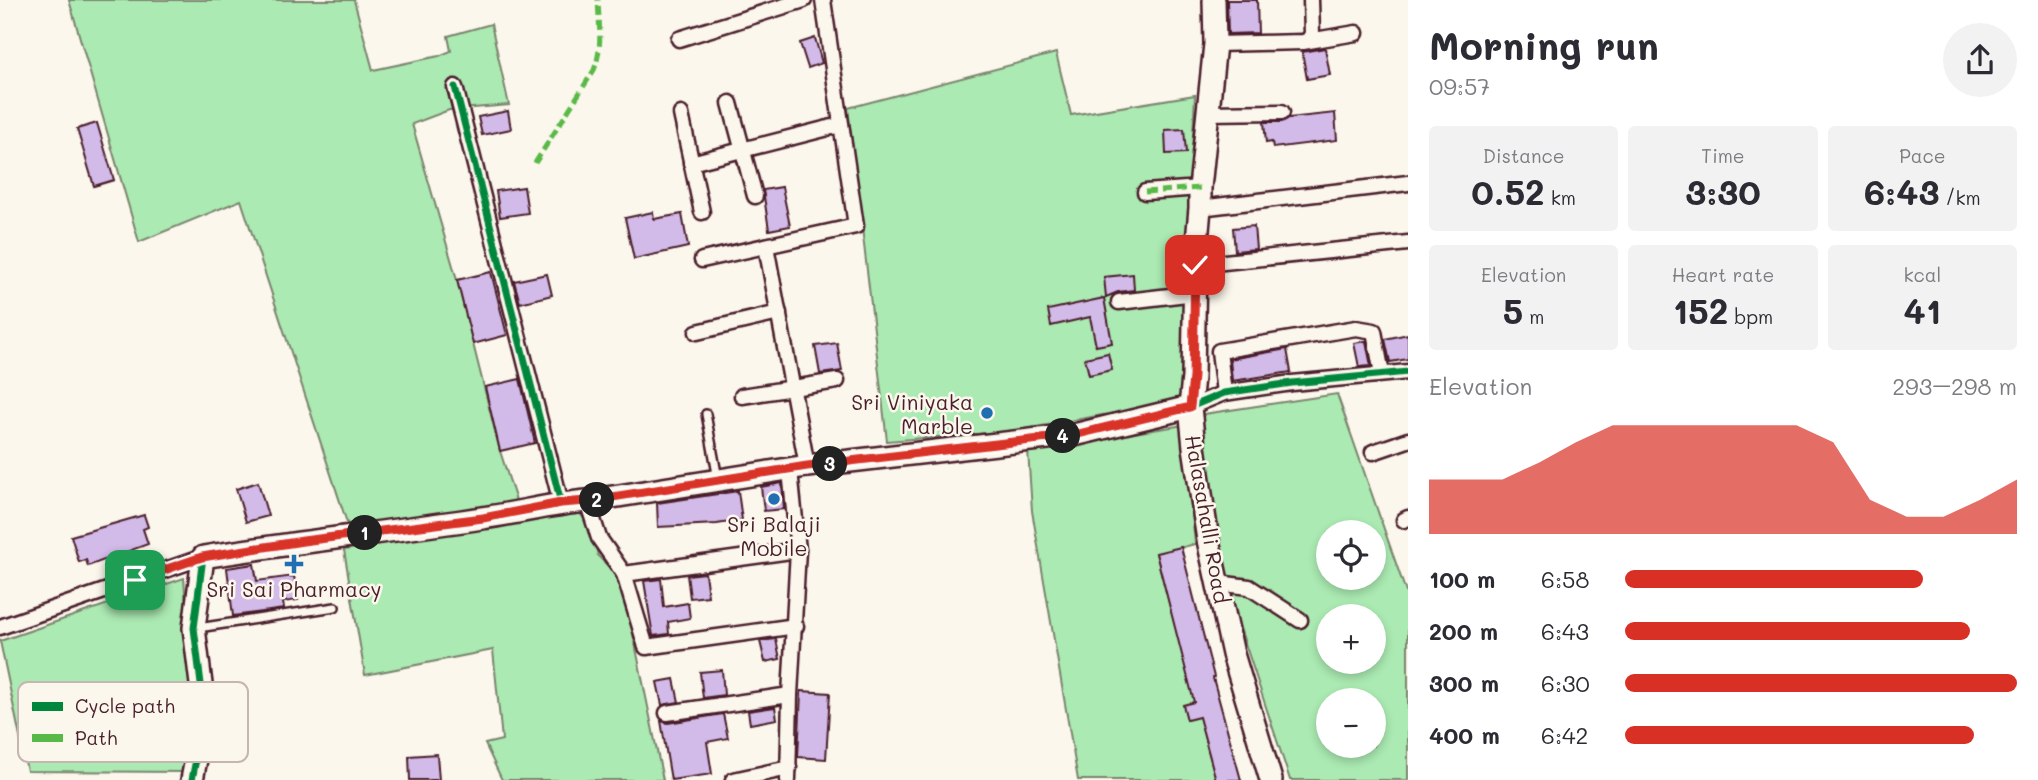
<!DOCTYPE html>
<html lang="en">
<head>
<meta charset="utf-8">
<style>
	:root { --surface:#fff; --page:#f2f2f3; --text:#2b2b33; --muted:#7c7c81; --accent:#d93025 }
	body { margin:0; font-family:Mali,sans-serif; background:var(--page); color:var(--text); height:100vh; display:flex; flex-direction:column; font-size:26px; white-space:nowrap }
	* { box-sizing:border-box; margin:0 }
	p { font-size:23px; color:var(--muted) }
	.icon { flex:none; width:38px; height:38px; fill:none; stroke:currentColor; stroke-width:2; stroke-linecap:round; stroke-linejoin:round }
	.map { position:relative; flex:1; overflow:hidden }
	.details { display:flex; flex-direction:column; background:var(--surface); width:630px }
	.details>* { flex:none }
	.controls { position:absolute; left:1316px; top:520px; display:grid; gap:14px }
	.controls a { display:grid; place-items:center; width:70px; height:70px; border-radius:50%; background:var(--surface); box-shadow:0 4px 10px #0003; font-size:35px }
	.pin { position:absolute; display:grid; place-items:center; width:60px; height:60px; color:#fff; margin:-30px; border-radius:14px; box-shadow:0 4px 10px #0006 }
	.km { position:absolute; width:35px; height:35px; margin:-18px; border-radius:50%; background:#222; color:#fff; font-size:19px; line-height:35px; text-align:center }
	.round { display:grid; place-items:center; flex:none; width:74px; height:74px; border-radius:37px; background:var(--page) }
	.overview { display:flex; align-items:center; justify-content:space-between; height:119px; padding:0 21px }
	h1 { font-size:38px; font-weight:700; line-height:52px }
	.stats { display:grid; grid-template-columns:repeat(3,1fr); gap:10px; height:119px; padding:7px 21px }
	.stats div { display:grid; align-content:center; border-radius:7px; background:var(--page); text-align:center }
	.stats b { font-size:35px; font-weight:700 }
	.stats small { font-size:19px; font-weight:400 }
	.stats p { font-size:19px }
	.chart { height:196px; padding:14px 21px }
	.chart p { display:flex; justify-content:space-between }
	.chart svg { width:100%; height:126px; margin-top:7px; fill:var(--accent); opacity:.7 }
	ul { padding:0 21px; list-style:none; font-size:23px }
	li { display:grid; grid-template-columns:112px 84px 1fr; align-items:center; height:52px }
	li i { height:18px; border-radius:9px; background:var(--accent) }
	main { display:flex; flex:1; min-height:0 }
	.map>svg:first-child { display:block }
	.green { fill:#abeab2; stroke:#7a846e; stroke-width:2; fill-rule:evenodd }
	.building { fill:#d2bae9; stroke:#4a1f2b; stroke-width:2 }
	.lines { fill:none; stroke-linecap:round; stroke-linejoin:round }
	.lane-casing { stroke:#4a1f2b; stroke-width:12 }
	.street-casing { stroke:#4a1f2b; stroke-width:19 }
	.secondary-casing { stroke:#4a1f2b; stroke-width:26 }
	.lane { stroke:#fbf7ec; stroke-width:7 }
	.street { stroke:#fbf7ec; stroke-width:14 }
	.secondary { stroke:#fbf7ec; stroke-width:21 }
	.quiet { stroke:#58b947; stroke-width:5; stroke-dasharray:10 5; stroke-linecap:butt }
	.cycleway-casing { stroke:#fbf7ec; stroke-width:11 }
	.cycleway { stroke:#00873e; stroke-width:7 }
	.route-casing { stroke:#fff; stroke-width:14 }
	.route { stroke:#d93025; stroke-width:9 }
	.poi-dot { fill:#1f6fb2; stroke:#fbf7ec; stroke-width:2.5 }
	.labels { text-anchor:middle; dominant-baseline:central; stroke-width:5; stroke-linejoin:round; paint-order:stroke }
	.poi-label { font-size:21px; fill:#4a1f2b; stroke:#fbf7ec }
	.street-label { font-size:21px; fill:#4a1f2b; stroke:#fbf7ec }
	.key { fill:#fbf7ec; stroke:#c6b6b2; stroke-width:2 }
	.key-label { font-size:19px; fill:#4a1f2b }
</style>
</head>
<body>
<main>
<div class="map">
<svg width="1408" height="780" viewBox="0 0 1408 780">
	<rect width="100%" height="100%" fill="#fbf7ec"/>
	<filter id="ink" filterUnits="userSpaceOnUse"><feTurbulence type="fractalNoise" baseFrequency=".0143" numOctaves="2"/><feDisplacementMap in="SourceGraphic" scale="14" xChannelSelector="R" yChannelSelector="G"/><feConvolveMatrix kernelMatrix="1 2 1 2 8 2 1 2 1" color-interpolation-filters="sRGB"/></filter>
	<g filter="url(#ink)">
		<g class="green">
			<polygon points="69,0 354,0 373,70 439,56 451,51 448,36 491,24 509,105 449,110 412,124 457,280 500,451 517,504 348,526 241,200 139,242"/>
			<polygon points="1056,53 1071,115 1195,95 1180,401 1014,431 887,441 848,108"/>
			<path d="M 1337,394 L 1408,598 L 1408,780 L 1290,780 L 1240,628 L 1211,511 L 1200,427 L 1204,414 ZM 1328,532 L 1374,532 L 1374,578 L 1328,578 ZM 1328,616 L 1374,616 L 1374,662 L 1328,662 ZM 1328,700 L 1374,700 L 1374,746 L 1328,746 Z"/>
			<polygon points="1184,425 1195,544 1156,554 1216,780 1078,780 1032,511 1028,450"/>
			<polygon points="578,511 591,527 598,556 622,580 663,780 502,780 485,744 502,740 493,650 365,675 344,550"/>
			<polygon points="184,578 194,716 187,772 27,771 0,641"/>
		</g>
		<g class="building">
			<polygon points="1227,0 1257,0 1258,33 1228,34"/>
			<polygon points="815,38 822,63 808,68 800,43"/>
			<polygon points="1325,48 1330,75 1307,79 1302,52"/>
			<polygon points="508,111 511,129 482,135 478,117"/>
			<polygon points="1335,113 1337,140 1273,148 1272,142 1266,143 1264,122 1282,122 1289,118"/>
			<polygon points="97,123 114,180 94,186 77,129"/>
			<polygon points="1184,129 1186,153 1166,154 1165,130"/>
			<polygon points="524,187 528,213 500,217 496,191"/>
			<polygon points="782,187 790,226 769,230 763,190"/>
			<polygon points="653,212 654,219 682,214 688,247 634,259 625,218"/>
			<polygon points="1254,226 1256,249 1235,251 1233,228"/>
			<polygon points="491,272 507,335 473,344 457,280"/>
			<polygon points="547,274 552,295 520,303 514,281"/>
			<polygon points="1133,274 1134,290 1118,292 1106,297 1104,277"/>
			<polygon points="1104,298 1112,343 1096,346 1090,317 1051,326 1048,310"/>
			<polygon points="1408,334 1408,359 1390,362 1385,339"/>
			<polygon points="1366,341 1371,366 1359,367 1354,343"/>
			<polygon points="837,343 842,371 820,374 815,346"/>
			<polygon points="1287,349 1291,372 1232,381 1230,359"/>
			<polygon points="1108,353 1112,370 1089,375 1085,358"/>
			<polygon points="520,379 535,443 500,451 485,387"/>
			<polygon points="258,482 268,516 246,522 236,489"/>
			<polygon points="782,483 784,509 764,511 761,487"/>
			<polygon points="738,491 742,520 717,524 658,527 657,503"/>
			<polygon points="144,515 148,527 143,529 148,544 88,566 86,560 79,562 71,536"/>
			<polygon points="1181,547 1214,677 1213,678 1241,780 1216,780 1199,717 1187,720 1183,705 1194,702 1156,553"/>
			<polygon points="254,564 257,581 294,576 298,600 283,602 284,609 233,616 227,568"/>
			<polygon points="705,573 708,596 690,598 687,575"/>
			<polygon points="661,579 664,607 688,603 690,618 668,622 669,634 653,636 644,581"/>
			<polygon points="776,639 780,659 765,662 760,641"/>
			<polygon points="722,670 724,695 703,698 700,672"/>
			<polygon points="674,679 679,702 662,705 657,682"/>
			<polygon points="801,691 830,693 826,759 798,757"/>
			<polygon points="775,707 777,719 750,724 748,711"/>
			<polygon points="723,714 728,738 707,742 712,774 671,780 661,721 668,723"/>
			<polygon points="437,754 439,780 410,780 409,756"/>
		</g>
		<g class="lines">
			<defs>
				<g id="lane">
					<polyline points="706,414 718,479"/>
					<polyline points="198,628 335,607"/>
				</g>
				<g id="street">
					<polyline points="679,39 804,0"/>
					<polyline points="1309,39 1312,34 1311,0"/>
					<polyline points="1215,44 1303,42 1356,33"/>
					<polyline points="455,87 561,503"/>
					<polyline points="730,103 755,196"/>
					<polyline points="1207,113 1282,112"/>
					<polyline points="681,114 702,212"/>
					<polyline points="691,163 840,125"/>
					<polyline points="1145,192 1200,188"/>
					<polyline points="1200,208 1408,183"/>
					<polyline points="766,246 807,466"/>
					<polyline points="702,260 856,226 823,0"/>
					<polyline points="1195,265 1408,243"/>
					<polyline points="1119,302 1195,293"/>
					<polyline points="697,332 779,313"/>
					<polyline points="1224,393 1219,351 1356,328 1374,331 1382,374"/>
					<polyline points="742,396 837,381"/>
					<polyline points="1190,407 1224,393 1292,383 1408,372"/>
					<polyline points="1373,452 1408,440"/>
					<polyline points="587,501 599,538 624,574 646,647 796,626"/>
					<polyline points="1404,520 1408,518"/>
					<polyline points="624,574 798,550"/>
					<polyline points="1218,583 1249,587 1300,620"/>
					<polyline points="0,627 203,557"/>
					<polyline points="667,713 790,695"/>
					<polyline points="733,780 789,768"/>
					<polyline points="788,780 790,695 798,550 790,470"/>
				</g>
				<g id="secondary">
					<polyline points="1214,0 1215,44 1200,188 1200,208 1195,265 1193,377 1190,407 1194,447 1208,540 1233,654 1271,780"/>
					<path d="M 192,780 L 202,728 L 202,692 L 194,628 L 203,557 C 296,542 389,532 482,518 C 518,513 552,504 587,501 L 807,466 L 1074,435 L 1190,407"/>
				</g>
			</defs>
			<use href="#lane" class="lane-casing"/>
			<use href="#street" class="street-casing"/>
			<use href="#secondary" class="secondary-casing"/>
			<use href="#lane" class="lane"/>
			<use href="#street" class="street"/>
			<use href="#secondary" class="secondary"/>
			<g class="quiet">
				<path d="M 535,163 L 594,70 C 603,47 599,25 598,0"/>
				<polyline points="1145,192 1200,188"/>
			</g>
			<defs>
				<g id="cycleway">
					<polyline points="455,87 561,503"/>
					<path d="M 192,780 L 202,728 L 202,692 L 194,628 L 203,557 C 296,542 389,532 482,518 C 518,513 552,504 587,501 L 807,466 L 1074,435 L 1190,407 L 1224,393 L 1292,383 L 1408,372"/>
				</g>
			</defs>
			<use href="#cycleway" class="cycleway-casing"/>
			<use href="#cycleway" class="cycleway"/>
		</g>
	</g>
	<g class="lines" filter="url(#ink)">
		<defs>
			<polyline id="route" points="135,580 202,557 303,541 483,518 561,503 587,501 807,466 1074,435 1190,407 1193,377 1195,265"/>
		</defs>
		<use href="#route" class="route-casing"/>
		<use href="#route" class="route"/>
	</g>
	<g class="poi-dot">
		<circle cx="987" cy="413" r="7"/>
		<circle cx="774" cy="499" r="7"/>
		<path d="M290.5 553.5h7v7h7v7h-7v7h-7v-7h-7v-7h7z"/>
	</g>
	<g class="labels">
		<g class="poi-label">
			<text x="973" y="401" text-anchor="end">Sri Viniyaka<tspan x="973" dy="24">Marble</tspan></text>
			<text x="774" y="523">Sri Balaji<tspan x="774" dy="24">Mobile</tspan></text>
			<text x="294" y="588">Sri Sai Pharmacy</text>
		</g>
		<g class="street-label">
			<text transform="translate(1208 519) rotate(80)">Halasahalli Road</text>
		</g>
	</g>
	<rect x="18" y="682" width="230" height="80" rx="10" class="key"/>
	<rect x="32" y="702" width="31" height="9" fill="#00873e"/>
	<rect x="32" y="734" width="31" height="8" fill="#58b947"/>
	<g class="key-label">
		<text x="75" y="713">Cycle path</text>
		<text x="75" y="745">Path</text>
	</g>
</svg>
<div class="controls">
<a><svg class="icon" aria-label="locate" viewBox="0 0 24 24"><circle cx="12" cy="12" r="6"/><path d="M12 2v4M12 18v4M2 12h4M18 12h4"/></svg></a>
<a>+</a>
<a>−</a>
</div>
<div class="pin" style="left:135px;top:580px;background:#1e9e55"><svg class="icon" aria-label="arrive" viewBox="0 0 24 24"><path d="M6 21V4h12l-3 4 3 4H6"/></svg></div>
<div class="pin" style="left:1195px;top:265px;background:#d93025"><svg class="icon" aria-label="check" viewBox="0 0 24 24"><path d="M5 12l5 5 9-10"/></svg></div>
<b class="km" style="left:365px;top:533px">1</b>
<b class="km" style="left:597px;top:500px">2</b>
<b class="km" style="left:830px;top:464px">3</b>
<b class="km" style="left:1063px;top:436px">4</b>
</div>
<section class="details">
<div class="overview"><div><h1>Morning run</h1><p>09:57</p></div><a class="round"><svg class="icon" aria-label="share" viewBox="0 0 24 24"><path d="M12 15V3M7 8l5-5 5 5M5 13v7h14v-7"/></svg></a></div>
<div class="stats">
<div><p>Distance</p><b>0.52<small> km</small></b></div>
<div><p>Time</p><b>3:30</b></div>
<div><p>Pace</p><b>6:43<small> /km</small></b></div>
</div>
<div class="stats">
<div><p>Elevation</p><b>5<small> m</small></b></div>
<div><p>Heart rate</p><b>152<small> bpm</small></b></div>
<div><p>kcal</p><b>41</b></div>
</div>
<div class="chart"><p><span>Elevation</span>293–298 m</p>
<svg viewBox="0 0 160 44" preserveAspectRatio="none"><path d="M0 44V25L10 25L20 25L30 19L40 12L50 6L60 6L70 6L80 6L90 6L100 6L110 12L120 32L130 38L140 38L150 32L160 25V44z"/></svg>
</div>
<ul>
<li><b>100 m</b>6:58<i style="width:76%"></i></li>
<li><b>200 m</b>6:43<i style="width:88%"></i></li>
<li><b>300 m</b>6:30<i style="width:100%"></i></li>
<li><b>400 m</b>6:42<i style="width:89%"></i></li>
</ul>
</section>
</main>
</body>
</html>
